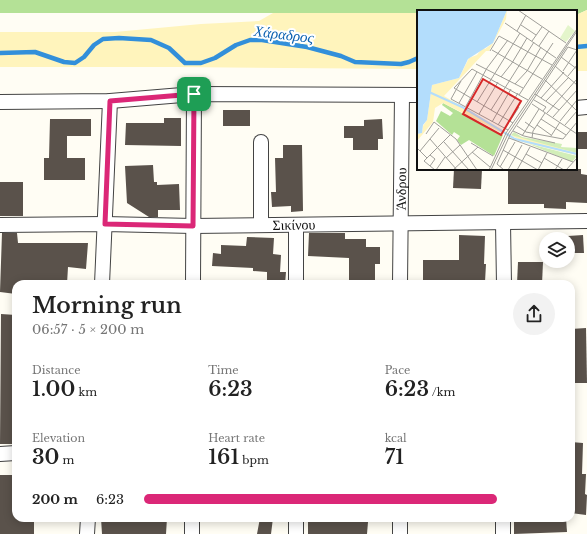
<!DOCTYPE html>
<html lang="en">
<head>
<meta charset="utf-8">
<style>
	:root { --surface:#fff; --page:#f2f2f2; --text:#222; --muted:#767676; --accent:#db2777 }
	body { margin:0; font-family:"Libre Baskerville",serif; background:var(--page); color:var(--text); height:100vh; display:flex; flex-direction:column; font-size:15px; white-space:nowrap }
	* { box-sizing:border-box; margin:0 }
	p { font-size:13px; color:var(--muted) }
	.icon { flex:none; width:22px; height:22px; fill:none; stroke:currentColor; stroke-width:2; stroke-linecap:round; stroke-linejoin:round }
	.map { position:relative; flex:1; overflow:hidden }
	.side { position:absolute; left:12px; top:280px; width:563px; height:242px; display:flex; flex-direction:column; background:var(--surface); border-radius:12px; box-shadow:0 2px 10px #0003 }
	.side>* { flex:none }
	.tools { position:absolute; left:539px; top:232px; display:grid; gap:8px }
	.tools a { display:grid; place-items:center; width:36px; height:36px; border-radius:50%; background:var(--surface); box-shadow:0 2px 10px #0003; font-size:20px }
	.pin { position:absolute; display:grid; place-items:center; width:34px; height:34px; color:#fff; margin:-17px; border-radius:8px; box-shadow:0 2px 6px #0006 }
	.round { display:grid; place-items:center; flex:none; width:42px; height:42px; border-radius:21px; background:var(--page) }
	.summary { display:flex; align-items:center; justify-content:space-between; height:68px; padding:0 20px }
	h1 { font-size:22px; font-weight:600; line-height:30px }
	.metrics { display:grid; grid-template-columns:repeat(3,1fr); gap:6px; height:68px; padding:4px 20px }
	.metrics div { display:grid; align-content:center }
	.metrics b { font-size:20px; font-weight:600 }
	.metrics small { font-size:11px; font-weight:400 }
	.metrics p { font-size:11px }
	ul { padding:0 20px; list-style:none; font-size:13px }
	li { display:grid; grid-template-columns:64px 48px 1fr; align-items:center; height:30px }
	li i { height:10px; border-radius:5px; background:var(--accent) }
	.map>svg:first-child { display:block }
	.forest { fill:#b4e196 }
	.sand { fill:#fff4bc }
	.lines { fill:none; stroke-linecap:round; stroke-linejoin:round }
	.stream { stroke:#328fda; stroke-width:4.5 }
	.building { fill:#5a524b }
	.minor-casing { stroke:#434343; stroke-width:16 }
	.minor { stroke:#fff; stroke-width:14 }
	.route-casing { stroke:#fff; stroke-width:8 }
	.route { stroke:#db2777; stroke-width:5 }
	.labels { text-anchor:middle; dominant-baseline:central; stroke-width:4; stroke-linejoin:round; paint-order:stroke }
	.street-label { font-size:14px; fill:#101010; stroke:#fff }
	.water-label { font-size:15px; font-style:italic; fill:#0b60b0; stroke:#fff }
	.inset-river { fill:none; stroke:#b3ddfc; stroke-width:2 }
	.inset-road { fill:none; stroke:#9f9e99; stroke-width:1 }
	.view { fill:#d62828; fill-opacity:0.15; stroke:#d62828; stroke-width:2 }
	.inset-edge { fill:none; stroke:#101010; stroke-width:2 }
</style>
</head>
<body>
<div class="map">
<svg width="587" height="534" viewBox="0 0 587 534">
	<rect width="100%" height="100%" fill="#fffdf4"/>
	<polygon class="forest" points="0,0 587,0 587,10 576,15 576,11 418,11 418,13 0,13"/>
	<g class="sand">
		<polygon points="587,10 587,71 576,71 576,15"/>
		<polygon points="273,13 418,13 418,69 176,67 0,67 0,32 115,32 201,24 259,21"/>
	</g>
	<g class="lines">
		<g class="stream">
			<polyline points="576,47 587,46"/>
			<polyline points="0,53 35,52 64,62 75,63 84,57 94,45 103,39 119,38 151,40 169,48 185,63 201,63 215,58 236,45 250,40 262,40 307,47 341,56 355,62 401,64 409,62 418,58"/>
		</g>
	</g>
	<g class="building">
		<rect x="223" y="110" width="27" height="16"/>
		<polygon points="164,118 181,118 181,146 125,145 126,123 164,123"/>
		<polygon points="50,119 91,119 91,136 67,136 67,158 85,158 85,180 44,180 44,158 49,158"/>
		<polygon points="382,119 383,139 378,139 378,150 353,150 353,138 344,138 344,126 364,126 364,120"/>
		<rect x="576" y="132" width="11" height="17"/>
		<polygon points="283,145 302,145 303,211 291,212 291,206 272,207 271,192 276,192 275,158 283,158"/>
		<polygon points="153,165 154,182 157,182 157,185 179,184 180,210 158,210 158,217 149,217 127,203 125,166"/>
		<polygon points="454,169 482,169 481,189 453,188"/>
		<polygon points="508,169 581,169 581,174 587,175 587,203 566,202 566,209 544,208 544,204 508,204"/>
		<rect x="0" y="182" width="23" height="34"/>
		<polygon points="2,233 17,233 18,243 88,243 86,269 68,267 67,284 16,284 16,294 0,292"/>
		<polygon points="309,233 345,233 345,239 366,239 366,247 380,247 380,264 375,264 375,284 349,284 349,258 308,256"/>
		<polygon points="459,235 485,236 484,264 486,264 485,282 444,281 444,284 423,284 423,260 459,260"/>
		<polygon points="583,235 584,253 568,253 568,236"/>
		<polygon points="247,237 274,238 273,254 281,255 280,272 286,272 285,284 267,284 267,272 253,271 253,268 212,266 213,253 221,254 221,245 246,246"/>
		<polygon points="518,262 543,262 542,284 517,284"/>
		<polygon points="1,314 16,315 16,442 13,442 13,444 0,444"/>
		<polygon points="586,328 587,383 571,383 571,329"/>
		<polygon points="571,442 583,443 582,474 586,474 585,494 587,495 586,515 571,513"/>
		<polygon points="0,475 16,475 16,518 34,518 34,534 0,534"/>
		<polygon points="101,518 167,518 166,534 102,534"/>
		<polygon points="260,518 273,518 271,534 257,534"/>
		<polygon points="308,518 333,518 368,522 367,534 308,534"/>
		<polygon points="514,518 566,518 567,532 514,534"/>
	</g>
	<g class="lines">
		<defs>
			<g id="minor">
				<polyline points="0,102 110,101 194,94 418,95"/>
				<polyline points="576,108 587,107"/>
				<polyline points="503,223 504,284"/>
				<path id="s1" d="M 0,225 L 105,224 L 193,226 L 587,221"/>
				<polyline points="261,225 261,142"/>
				<polyline points="102,284 110,101"/>
				<polyline points="193,284 194,94"/>
				<polyline points="296,284 296,225"/>
				<path id="s2" d="M 400,284 L 402,95"/>
				<polyline points="0,454 16,453"/>
				<polyline points="192,518 192,534"/>
				<polyline points="296,518 296,534"/>
				<polyline points="400,518 400,534"/>
				<polyline points="87,534 88,518"/>
				<polyline points="503,534 503,518"/>
			</g>
		</defs>
		<use href="#minor" class="minor-casing"/>
		<use href="#minor" class="minor"/>
	</g>
	<g class="lines">
		<defs>
			<polygon id="route" points="194,94 193,226 105,224 110,101"/>
		</defs>
		<use href="#route" class="route-casing"/>
		<use href="#route" class="route"/>
	</g>
	<g class="labels">
		<g class="street-label">
			<text stroke="none"><textPath href="#s2" startOffset="95">Άνδρου</textPath></text>
			<text stroke="none"><textPath href="#s1" startOffset="294">Σικίνου</textPath></text>
		</g>
		<g class="water-label">
			<text transform="translate(284 34) rotate(7)">Χάραδρος</text>
		</g>
	</g>
	<g transform="translate(417 10)">
		<rect width="160" height="160" fill="#fffdf4"/>
		<path d="M 97,122 L 105,127 L 145,134 L 144,137 L 160,138 L 160,143 L 104,130 L 94,125 ZM 93,126 L 109,133 L 160,146 L 155,152 Z" fill="#d2eeb8"/>
		<path d="M 26,93 L 86,125 L 77,146 L 52,130 L 44,135 L 40,130 L 43,126 L 37,122 L 35,125 L 19,111 L 24,101 L 33,106 L 36,103 L 25,95 Z" fill="#b4e196"/>
		<path d="M 90,0 L 89,9 L 72,41 L 69,41 L 27,86 L 89,122 L 87,124 L 26,93 L 18,98 L 16,112 L 0,131 L 0,124 L 5,123 L 6,116 L 10,110 L 15,75 L 42,68 L 52,48 L 60,45 L 66,37 L 68,39 L 76,33 ZM 94,125 L 160,143 L 160,145 L 109,133 Z" fill="#fff4bc"/>
		<path d="M 151,15 L 158,21 L 149,32 L 143,28 Z" fill="#e4f5cb"/>
		<path d="M 0,0 L 90,0 L 76,33 L 51,49 L 42,68 L 15,75 L 10,110 L 6,115 L 5,123 L 0,124 L 0,129 Z" fill="#b3ddfc"/>
		<path class="inset-river" d="M 12,82 L 45,97 L 98,129 L 160,144"/>
		<path class="inset-road" d="M 101,0 L 149,33M 88,13 L 139,48M 104,15 L 119,25M 100,21 L 109,5M 115,31 L 125,17M 122,36 L 132,21M 75,40 L 125,69M 73,41 L 82,26 L 135,55M 144,47 L 160,59M 59,54 L 106,78M 138,56 L 160,75M 146,61 L 160,40M 151,66 L 160,55M 84,67 L 95,53 L 110,28M 128,70 L 160,101M 44,71 L 34,89 L 91,120M 98,74 L 110,61 L 124,37M 118,84 L 142,100M 102,85 L 136,33M 124,88 L 147,62M 117,90 L 129,97 L 126,101M 129,91 L 152,67M 60,92 L 103,23M 42,93 L 60,62M 115,94 L 160,124M 49,96 L 70,58 L 91,30M 74,100 L 117,32M 130,103 L 160,69M 62,104 L 81,72M 136,107 L 160,80M 124,109 L 149,125M 93,111 L 102,97M 143,111 L 160,90M 75,112 L 94,79M 108,112 L 118,119M 96,113 L 37,78 L 55,59 L 111,90M 81,115 L 101,83M 120,115 L 134,125M 148,115 L 160,101M 100,116 L 109,122 L 146,129 L 160,112M 96,121 L 107,126 L 138,133M 9,124 L 17,112 L 39,129 L 60,160M 105,126 L 122,99M 134,126 L 143,112M 92,128 L 156,152M 115,128 L 116,121 L 128,103M 13,129 L 40,160M 27,132 L 52,160M 54,133 L 76,146M 0,138 L 10,148M 86,140 L 121,160M 3,141 L 22,118M 55,142 L 73,157M 109,144 L 125,153M 29,148 L 43,135M 127,148 L 147,160M 13,156 L 18,149 L 13,145M 83,157 L 98,132M 18,160 L 7,151 L 33,125M 19,160 L 28,147M 36,160 L 61,137M 72,160 L 89,123 L 160,19M 74,160 L 91,124 L 160,21M 87,160 L 80,154 L 93,125 L 151,37 L 160,40M 91,160 L 105,135M 100,160 L 113,137M 121,160 L 130,143M 138,160 L 145,149M 149,160 L 160,148"/>
		<path class="view" d="M 66,69 L 104,91 L 84,125 L 46,104 Z"/>
		<rect width="160" height="160" class="inset-edge"/>
	</g>
</svg>
<div class="tools">
<a><svg class="icon" aria-label="layers" viewBox="0 0 24 24"><path d="M12 4l9 5-9 5-9-5zM3 14l9 5 9-5"/></svg></a>
</div>
<div class="pin" style="left:194px;top:94px;background:#1e9e55"><svg class="icon" aria-label="arrive" viewBox="0 0 24 24"><path d="M6 21V4h12l-3 4 3 4H6"/></svg></div>
<section class="side">
<div class="summary"><div><h1>Morning run</h1><p>06:57 · 5 × 200 m</p></div><a class="round"><svg class="icon" aria-label="share" viewBox="0 0 24 24"><path d="M12 15V3M7 8l5-5 5 5M5 13v7h14v-7"/></svg></a></div>
<div class="metrics">
<div><p>Distance</p><b>1.00<small> km</small></b></div>
<div><p>Time</p><b>6:23</b></div>
<div><p>Pace</p><b>6:23<small> /km</small></b></div>
</div>
<div class="metrics">
<div><p>Elevation</p><b>30<small> m</small></b></div>
<div><p>Heart rate</p><b>161<small> bpm</small></b></div>
<div><p>kcal</p><b>71</b></div>
</div>
<ul>
<li><b>200 m</b>6:23<i style="width:86%"></i></li>
</ul>
</section>
</div>
</body>
</html>
